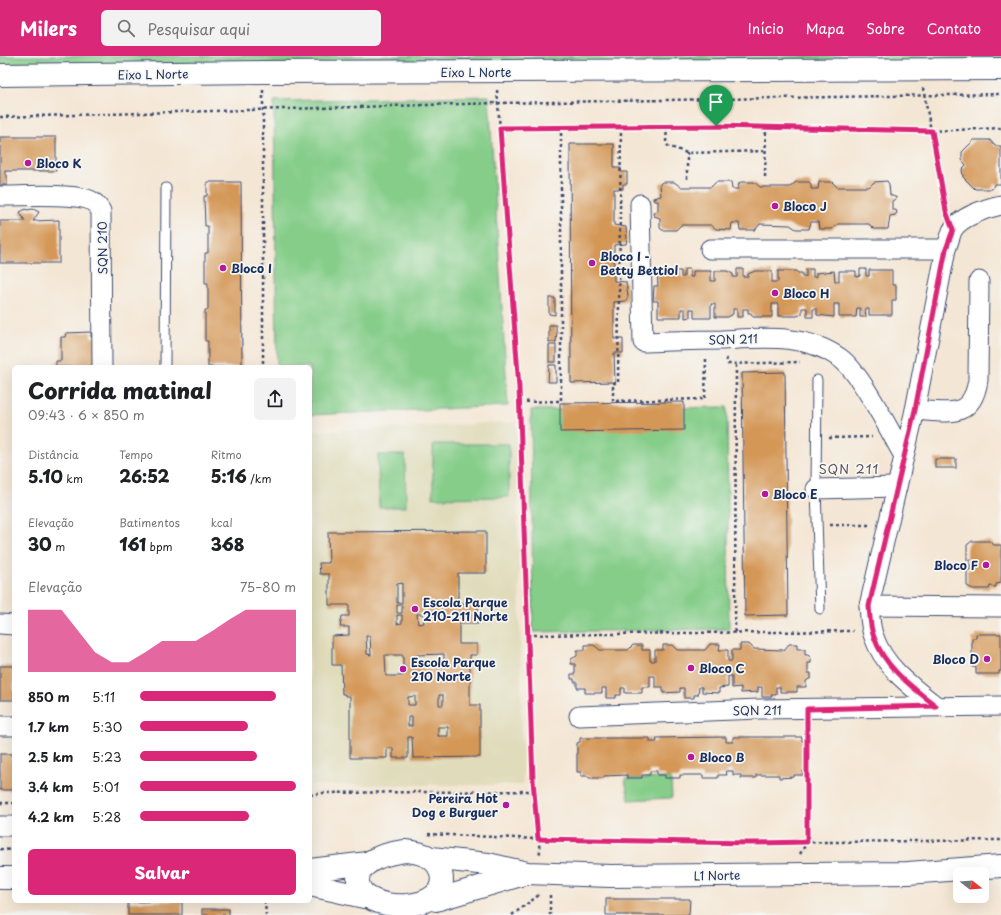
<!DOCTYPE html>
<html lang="pt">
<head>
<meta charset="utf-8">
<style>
	:root { --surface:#fff; --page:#f2f2f2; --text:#202124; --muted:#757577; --accent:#db2777 }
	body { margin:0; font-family:"Playpen Sans",sans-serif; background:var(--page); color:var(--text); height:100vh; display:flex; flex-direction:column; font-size:15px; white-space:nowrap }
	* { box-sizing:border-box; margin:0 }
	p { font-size:13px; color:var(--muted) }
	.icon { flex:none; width:22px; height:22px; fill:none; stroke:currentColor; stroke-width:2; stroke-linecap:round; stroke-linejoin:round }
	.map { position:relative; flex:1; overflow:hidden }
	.drawer { position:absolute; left:12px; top:309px; width:300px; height:538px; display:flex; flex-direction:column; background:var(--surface); border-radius:6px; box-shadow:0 4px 16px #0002 }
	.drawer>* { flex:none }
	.needle { width:26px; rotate:107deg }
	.controls { position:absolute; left:953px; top:811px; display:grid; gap:8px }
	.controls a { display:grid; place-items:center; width:36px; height:36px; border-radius:6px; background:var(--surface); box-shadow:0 4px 16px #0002; font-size:20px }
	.pin { position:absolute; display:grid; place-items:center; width:34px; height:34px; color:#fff; margin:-41px -17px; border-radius:50% 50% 50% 0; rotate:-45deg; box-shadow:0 0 4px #0007 }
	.pin .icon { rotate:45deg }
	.round { display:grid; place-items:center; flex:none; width:42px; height:42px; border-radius:6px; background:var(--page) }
	.summary { display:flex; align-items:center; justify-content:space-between; height:68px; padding:0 16px }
	h1 { font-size:22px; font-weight:800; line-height:30px }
	.figures { display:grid; grid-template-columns:repeat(3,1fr); gap:6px; height:68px; padding:4px 16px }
	.figures div { display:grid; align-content:center }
	.figures b { font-size:17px; font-weight:800 }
	.figures small { font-size:11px; font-weight:400 }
	.figures p { font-size:11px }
	.chart { height:112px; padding:8px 16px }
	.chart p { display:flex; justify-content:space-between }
	.chart svg { width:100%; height:72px; margin-top:4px; fill:var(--accent); opacity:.7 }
	.cta { display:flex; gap:8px; margin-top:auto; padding:8px 16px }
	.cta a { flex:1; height:46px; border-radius:6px; background:var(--accent); color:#fff; font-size:16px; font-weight:800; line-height:46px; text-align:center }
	ul { padding:0 16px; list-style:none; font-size:13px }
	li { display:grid; grid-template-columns:64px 48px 1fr; align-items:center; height:30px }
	li i { height:10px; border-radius:5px; background:var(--accent) }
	header { display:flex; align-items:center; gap:24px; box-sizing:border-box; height:56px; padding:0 20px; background:var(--accent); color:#fff }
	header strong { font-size:19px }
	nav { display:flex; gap:22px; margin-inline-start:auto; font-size:14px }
	.search { width:280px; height:36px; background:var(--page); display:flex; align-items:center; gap:10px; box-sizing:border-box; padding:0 14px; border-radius:6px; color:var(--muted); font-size:15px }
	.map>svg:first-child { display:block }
	.built { fill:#e0dcbb }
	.green { fill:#85cd89; stroke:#507e74 }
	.building { fill:#d49757; fill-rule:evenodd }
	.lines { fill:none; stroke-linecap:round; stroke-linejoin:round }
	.lane-casing { stroke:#3c4a70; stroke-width:11 }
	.street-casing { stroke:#3c4a70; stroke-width:21 }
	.secondary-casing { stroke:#3c4a70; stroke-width:24 }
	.primary-casing { stroke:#3c4a70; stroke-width:24 }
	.path { stroke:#3c4a70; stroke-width:2.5; stroke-dasharray:3 3; stroke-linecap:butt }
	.lane { stroke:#fff; stroke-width:9 }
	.street { stroke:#fff; stroke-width:19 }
	.secondary { stroke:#fff; stroke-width:22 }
	.primary { stroke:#fff; stroke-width:22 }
	.route-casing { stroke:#fff; stroke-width:8 }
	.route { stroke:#db2777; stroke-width:5 }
	.poi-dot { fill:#b5179e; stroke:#f6f6f2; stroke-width:1.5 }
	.labels { text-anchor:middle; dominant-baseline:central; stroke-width:3.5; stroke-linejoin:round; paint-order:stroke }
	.street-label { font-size:12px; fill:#1b2f5e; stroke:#f6f6f2 }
	.poi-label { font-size:12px; font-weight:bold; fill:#1b2f5e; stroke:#f6f6f2; text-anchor:start }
	.neighbourhood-label { font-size:13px; letter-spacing:1px; fill:#5c535c; stroke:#f6f6f2 }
</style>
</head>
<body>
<header>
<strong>Milers</strong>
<div class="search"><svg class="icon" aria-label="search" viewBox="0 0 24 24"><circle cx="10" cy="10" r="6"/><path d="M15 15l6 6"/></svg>Pesquisar aqui</div>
<nav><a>Início</a><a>Mapa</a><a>Sobre</a><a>Contato</a></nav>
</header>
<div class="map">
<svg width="1001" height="859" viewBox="0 0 1001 859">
	<rect width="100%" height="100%" fill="#f6f6f2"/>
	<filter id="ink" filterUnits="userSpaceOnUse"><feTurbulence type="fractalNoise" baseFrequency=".025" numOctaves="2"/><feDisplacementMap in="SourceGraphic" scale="8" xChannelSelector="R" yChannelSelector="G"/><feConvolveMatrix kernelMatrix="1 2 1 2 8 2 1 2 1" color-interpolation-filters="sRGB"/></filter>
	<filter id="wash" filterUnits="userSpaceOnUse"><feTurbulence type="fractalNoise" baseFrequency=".012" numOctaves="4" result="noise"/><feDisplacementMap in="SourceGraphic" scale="16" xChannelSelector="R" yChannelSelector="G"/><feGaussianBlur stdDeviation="0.9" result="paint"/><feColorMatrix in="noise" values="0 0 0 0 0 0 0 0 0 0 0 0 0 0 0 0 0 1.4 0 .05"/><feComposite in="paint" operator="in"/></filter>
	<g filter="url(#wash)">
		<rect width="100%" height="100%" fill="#f4e6d4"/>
		<polygon class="built" points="516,366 523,729 310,729 310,376"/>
		<g class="green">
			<polygon points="0,0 1001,0 1001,5 0,9"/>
			<polygon points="489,40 508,350 310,359 310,311 277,311 274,45"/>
			<polygon points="727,351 729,573 533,576 531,354"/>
			<polygon points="433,388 509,388 509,441 433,442"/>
			<polygon points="378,399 405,399 406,451 379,451"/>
			<polygon points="671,722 672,742 629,744 625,723"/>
		</g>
		<g id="blocks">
			<g class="building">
				<polygon points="0,81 56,81 56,115 5,115 5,119 7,119 7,129 0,129"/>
				<polygon points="974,84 990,84 995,90 1001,90 1001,128 994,128 992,133 975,133 963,121 962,113 966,109 962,104 962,96"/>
				<polygon points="570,88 614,88 614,112 621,112 621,116 627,116 627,128 623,128 623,133 614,133 614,169 626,171 627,182 626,188 614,189 614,225 626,226 628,240 626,245 614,246 614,283 623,283 623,297 614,297 615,326 571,327"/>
				<polygon points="887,125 889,128 890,139 897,142 892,145 892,154 896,154 897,157 895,159 890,160 888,173 874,173 869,168 838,168 832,173 819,173 818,166 811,166 809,173 796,173 790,169 760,168 755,174 740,174 739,167 732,167 731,174 716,173 711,169 681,169 676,174 662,174 660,172 660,162 654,160 653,157 658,155 658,145 654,145 653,142 661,140 660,128 662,126 674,126 681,131 711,131 716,126 731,126 732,133 738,133 739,127 741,126 754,126 760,131 790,131 796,126 809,126 811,128 811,133 818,133 819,126 832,126 837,131 869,131 874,126"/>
				<polygon points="207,126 241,126 242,311 208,311 208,285 205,285 205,254 208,254 208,227 205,227 205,197 208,197 208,170 205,170 204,140 207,140"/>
				<polygon points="26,153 27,154 33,153 39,156 33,165 59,164 59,207 0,207 0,165 25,165 20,156"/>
				<polygon points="684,213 690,213 690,221 693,221 693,215 711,215 711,225 715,225 715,215 727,215 733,218 733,221 737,221 737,213 743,213 743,221 748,221 748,218 755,215 772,215 772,226 778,226 778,215 796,215 798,217 802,217 802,221 806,221 806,213 813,213 813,221 816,221 816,217 834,215 835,225 839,225 839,215 856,215 856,221 860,220 860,213 866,213 866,220 869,220 869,214 892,214 892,229 896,229 896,244 892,244 892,259 869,259 869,253 865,253 866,261 860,261 860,252 857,252 856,261 839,261 839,248 834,248 834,261 817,259 817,253 813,253 813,261 807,261 807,252 802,252 802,258 797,260 778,260 778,248 772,248 772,261 753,261 751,257 748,257 748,253 743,253 743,261 737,261 737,253 733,253 733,258 728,261 715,261 715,248 711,248 711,262 694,262 694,253 690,253 690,261 685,262 685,253 681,253 681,261 658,261 658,245 653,245 654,230 658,230 657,215 681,215 681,221 684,221"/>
				<polygon points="549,242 555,242 555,259 549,258"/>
				<polygon points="549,269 556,269 556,275 557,275 556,286 549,286"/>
				<polygon points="91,276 91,281 96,281 101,311 56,311 56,305 61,305 61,281 65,281 66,277"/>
				<rect x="549" y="289" width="7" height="17"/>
				<polygon points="549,309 556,309 556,326 548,326"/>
				<polygon points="785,316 788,559 745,560 742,317"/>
				<polygon points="684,346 684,374 560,376 560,347"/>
				<rect x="935" y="403" width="21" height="9"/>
				<path d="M 486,475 L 486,517 L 458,517 L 458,548 L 478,547 L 478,568 L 459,568 L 459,588 L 477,588 L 477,599 L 470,599 L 470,649 L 480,649 L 480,701 L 413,702 L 412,681 L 408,681 L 408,702 L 393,702 L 393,692 L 387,692 L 387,702 L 350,702 L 350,640 L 345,640 L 345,638 L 342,638 L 341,609 L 332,609 L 332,580 L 349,579 L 349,571 L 340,571 L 342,560 L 349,560 L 349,549 L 329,549 L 329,518 L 320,518 L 319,507 L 329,507 L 328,476 ZM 402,527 L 402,547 L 397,547 L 397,528 ZM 397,549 L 402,549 L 402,557 L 397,557 ZM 417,558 L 423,558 L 424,567 L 418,568 ZM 397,559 L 402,559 L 402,567 L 397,568 ZM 366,580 L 370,580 L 371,599 L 367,598 ZM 444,598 L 444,609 L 418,609 L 417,599 ZM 385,599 L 403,599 L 403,620 L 386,620 ZM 439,639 L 443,639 L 443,649 L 439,649 ZM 415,640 L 415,649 L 408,649 L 408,641 ZM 408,661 L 412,661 L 412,670 L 408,670 ZM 438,671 L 448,671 L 448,680 L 438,680 Z"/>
				<polygon points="972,485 989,485 994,489 1001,489 1001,527 996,528 996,531 990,530 989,533 973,533 967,530 967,514 970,514 970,504 967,504 967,489"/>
				<polygon points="976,578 1001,578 1001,615 999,615 999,618 976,618 976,611 972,611 972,582 976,582"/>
				<polygon points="710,588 720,588 719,594 728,594 728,605 732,605 732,594 740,594 740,588 749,588 754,593 784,594 789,588 797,588 797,593 805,593 805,599 808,599 811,602 811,607 808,607 808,617 811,617 811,622 806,625 806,631 797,631 797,636 780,636 780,631 776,631 776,639 771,639 772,641 762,641 762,631 758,631 758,636 741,637 741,631 732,632 732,620 728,620 728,631 719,632 719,637 702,636 702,631 699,631 698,639 694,639 694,642 684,642 684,632 680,632 680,636 663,637 663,631 655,631 655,620 650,620 650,631 642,631 642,637 625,637 625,632 621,632 621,639 616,639 616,642 606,642 606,632 602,632 602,637 585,637 585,632 577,632 577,626 574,626 574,623 571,623 571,618 575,618 575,608 571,608 571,603 577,600 577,594 585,594 585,589 594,589 600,594 628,594 633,589 642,589 642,594 650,594 650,605 655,605 655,594 663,594 663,589 672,589 677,594 705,594"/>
				<rect x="0" y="610" width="14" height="34"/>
				<polygon points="726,681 726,686 733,686 733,681 802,681 802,685 806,685 806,714 803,715 803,719 794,719 794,721 779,722 779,719 756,719 756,722 741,722 741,719 733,719 733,715 726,715 727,719 718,719 718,722 703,722 703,719 680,719 680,722 665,722 665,719 657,719 657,715 650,715 650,719 642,719 642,722 627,722 627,719 604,720 604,722 589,722 588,720 581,720 581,716 577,716 577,687 580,686 580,682 650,682 650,686 657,686 656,682"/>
				<polygon points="0,698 14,698 14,732 11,734 0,734"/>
				<polygon points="606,843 690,843 689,859 606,859"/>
				<polygon points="182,845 182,859 128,859 128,846"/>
				<rect x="202" y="853" width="27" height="6"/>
			</g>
		</g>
	</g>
	<g filter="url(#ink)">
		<use href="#blocks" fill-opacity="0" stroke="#3c4a70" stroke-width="1"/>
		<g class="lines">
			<defs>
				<g id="lane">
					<polyline points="165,311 166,132"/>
					<polyline points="817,324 816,433 820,553"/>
				</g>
				<g id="street">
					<path d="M 0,140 C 24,140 66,137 87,143 C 94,145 97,149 101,155 L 102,311"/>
					<path d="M 640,148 L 643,286 C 670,285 696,284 722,284 C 762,282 805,277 840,302 C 861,317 890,376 904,400"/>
					<polyline points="710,193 946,193"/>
					<path d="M 915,354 C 947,356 972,364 978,324 L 979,225"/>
					<polyline points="816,433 897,431"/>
					<polyline points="869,550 1001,551"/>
					<polyline points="0,568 14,569"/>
					<path d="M 936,650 C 912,631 884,611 874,581 C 870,572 870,560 869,550 L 915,354 L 946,193 C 948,188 950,181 952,175 C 959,161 987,152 1001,149"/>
					<polyline points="579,660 760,653 1001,650"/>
					<polyline points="0,670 14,670"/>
					<polyline points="0,770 14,770"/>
				</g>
				<g id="secondary">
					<path d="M 405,795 C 418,796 435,800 440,814 C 457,859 359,859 358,825 C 357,804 389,797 405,795 Z"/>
					<polyline points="431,802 488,808 527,817 610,820 908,817 1001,810"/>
					<polyline points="310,814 368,807"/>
					<polyline points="0,822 14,822"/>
					<polyline points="310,829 364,841"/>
					<polyline points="436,844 524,818"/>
				</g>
				<polyline id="primary" points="0,19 263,16 1001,13"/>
			</defs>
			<use href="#lane" class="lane-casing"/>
			<use href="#street" class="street-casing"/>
			<use href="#secondary" class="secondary-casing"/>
			<use href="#primary" class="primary-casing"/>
			<g class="path">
				<polyline points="923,32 946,155"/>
				<polyline points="263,34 263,311"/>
				<polyline points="497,34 519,332 533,724 540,798"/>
				<polyline points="0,61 498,47 1001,38"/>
				<polyline points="621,71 618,327 613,327 613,345 705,343 706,303"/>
				<polyline points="667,71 666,86 668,90 687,97 765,95"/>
				<polyline points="500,72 766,70 932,75 1001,72"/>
				<polyline points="765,121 766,70"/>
				<polyline points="687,123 687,97"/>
				<polyline points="726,302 728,308 800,306"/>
				<polyline points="520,346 561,345 561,72"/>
				<polyline points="829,382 872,381"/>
				<polyline points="830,469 869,469"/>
				<polyline points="735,576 736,307"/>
				<polyline points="528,579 853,575"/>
				<polyline points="310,739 321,737 534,735"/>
				<polyline points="0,747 14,747"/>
				<polyline points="428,778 538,783 750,787 1001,784"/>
				<polyline points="0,793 14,794"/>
				<polyline points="800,798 807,786 807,671"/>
				<polyline points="550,839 550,859"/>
				<polyline points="265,845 266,859"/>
				<polyline points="512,859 539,839"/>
			</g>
			<use href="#lane" class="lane"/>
			<use href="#street" class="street"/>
			<use href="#secondary" class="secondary"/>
			<use href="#primary" class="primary"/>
		</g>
	</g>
	<g class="lines" filter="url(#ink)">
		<defs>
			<path id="route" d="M 716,70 L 932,75 L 946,155 L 953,174 L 946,193 L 915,354 L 869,550 C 870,560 870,572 874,581 C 884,611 912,631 936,650 L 807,653 L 807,786 L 750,787 L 538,783 L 533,724 L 519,332 L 500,72 Z"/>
		</defs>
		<use href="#route" class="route-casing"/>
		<use href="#route" class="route"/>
	</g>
	<g class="poi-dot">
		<circle cx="28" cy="107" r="4"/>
		<circle cx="775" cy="150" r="4"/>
		<circle cx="592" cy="207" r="4"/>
		<circle cx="223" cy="212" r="4"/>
		<circle cx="775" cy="237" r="4"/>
		<circle cx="765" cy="438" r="4"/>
		<circle cx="986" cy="509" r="4"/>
		<circle cx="415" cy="553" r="4"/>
		<circle cx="987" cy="603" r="4"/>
		<circle cx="691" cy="612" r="4"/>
		<circle cx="403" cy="613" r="4"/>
		<circle cx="691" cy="701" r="4"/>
		<circle cx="506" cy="749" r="4"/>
	</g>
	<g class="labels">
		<g class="street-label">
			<text x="476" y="16">Eixo L Norte</text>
			<text transform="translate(153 18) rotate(-1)">Eixo L Norte</text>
			<text transform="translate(102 192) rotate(-91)">SQN 210</text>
			<text transform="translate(733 283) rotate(-2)">SQN 211</text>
			<text transform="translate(757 654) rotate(-1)">SQN 211</text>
			<text transform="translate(717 819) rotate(-1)">L1 Norte</text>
		</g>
		<g class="poi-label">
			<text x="36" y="107">Bloco K</text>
			<text x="783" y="150">Bloco J</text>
			<text x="600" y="200">Bloco I -<tspan x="600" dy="14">Betty Bettiol</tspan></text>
			<text x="231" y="212">Bloco I</text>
			<text x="783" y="237">Bloco H</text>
			<text x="773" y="438">Bloco E</text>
			<text x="978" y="509" text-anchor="end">Bloco F</text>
			<text x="423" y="546">Escola Parque<tspan x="423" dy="14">210-211 Norte</tspan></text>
			<text x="979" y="603" text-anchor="end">Bloco D</text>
			<text x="411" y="606">Escola Parque<tspan x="411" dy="14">210 Norte</tspan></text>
			<text x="699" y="612">Bloco C</text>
			<text x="699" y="701">Bloco B</text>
			<text x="498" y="742" text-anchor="end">Pereira Hot<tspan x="498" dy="14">Dog e Burguer</tspan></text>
		</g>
		<g class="neighbourhood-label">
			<text x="849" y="412">SQN 211</text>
		</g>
	</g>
</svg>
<div class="controls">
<a><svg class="needle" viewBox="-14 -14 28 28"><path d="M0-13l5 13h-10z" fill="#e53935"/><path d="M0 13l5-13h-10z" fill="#757577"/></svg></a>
</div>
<div class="pin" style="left:716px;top:70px;background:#1e9e55"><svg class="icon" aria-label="arrive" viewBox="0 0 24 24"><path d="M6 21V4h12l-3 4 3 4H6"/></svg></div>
<section class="drawer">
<div class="summary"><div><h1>Corrida matinal</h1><p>09:43 · 6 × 850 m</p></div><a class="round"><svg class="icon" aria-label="share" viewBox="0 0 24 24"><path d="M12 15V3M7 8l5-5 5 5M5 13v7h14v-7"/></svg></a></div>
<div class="figures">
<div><p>Distância</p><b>5.10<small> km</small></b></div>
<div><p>Tempo</p><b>26:52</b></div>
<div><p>Ritmo</p><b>5:16<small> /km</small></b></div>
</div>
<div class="figures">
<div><p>Elevação</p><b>30<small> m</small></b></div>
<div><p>Batimentos</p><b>161<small> bpm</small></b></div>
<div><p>kcal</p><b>368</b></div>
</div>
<div class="chart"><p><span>Elevação</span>75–80 m</p>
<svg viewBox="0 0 160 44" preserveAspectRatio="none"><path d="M0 44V6L10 6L20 6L30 19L40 32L50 38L60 38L70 32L80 25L90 25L100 25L110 19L120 12L130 6L140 6L150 6L160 6V44z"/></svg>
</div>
<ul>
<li><b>850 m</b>5:11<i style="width:87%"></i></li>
<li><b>1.7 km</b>5:30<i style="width:69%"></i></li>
<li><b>2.5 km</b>5:23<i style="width:75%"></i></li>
<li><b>3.4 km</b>5:01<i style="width:100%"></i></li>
<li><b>4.2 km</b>5:28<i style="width:70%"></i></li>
</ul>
<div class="cta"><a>Salvar</a></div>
</section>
</div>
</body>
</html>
